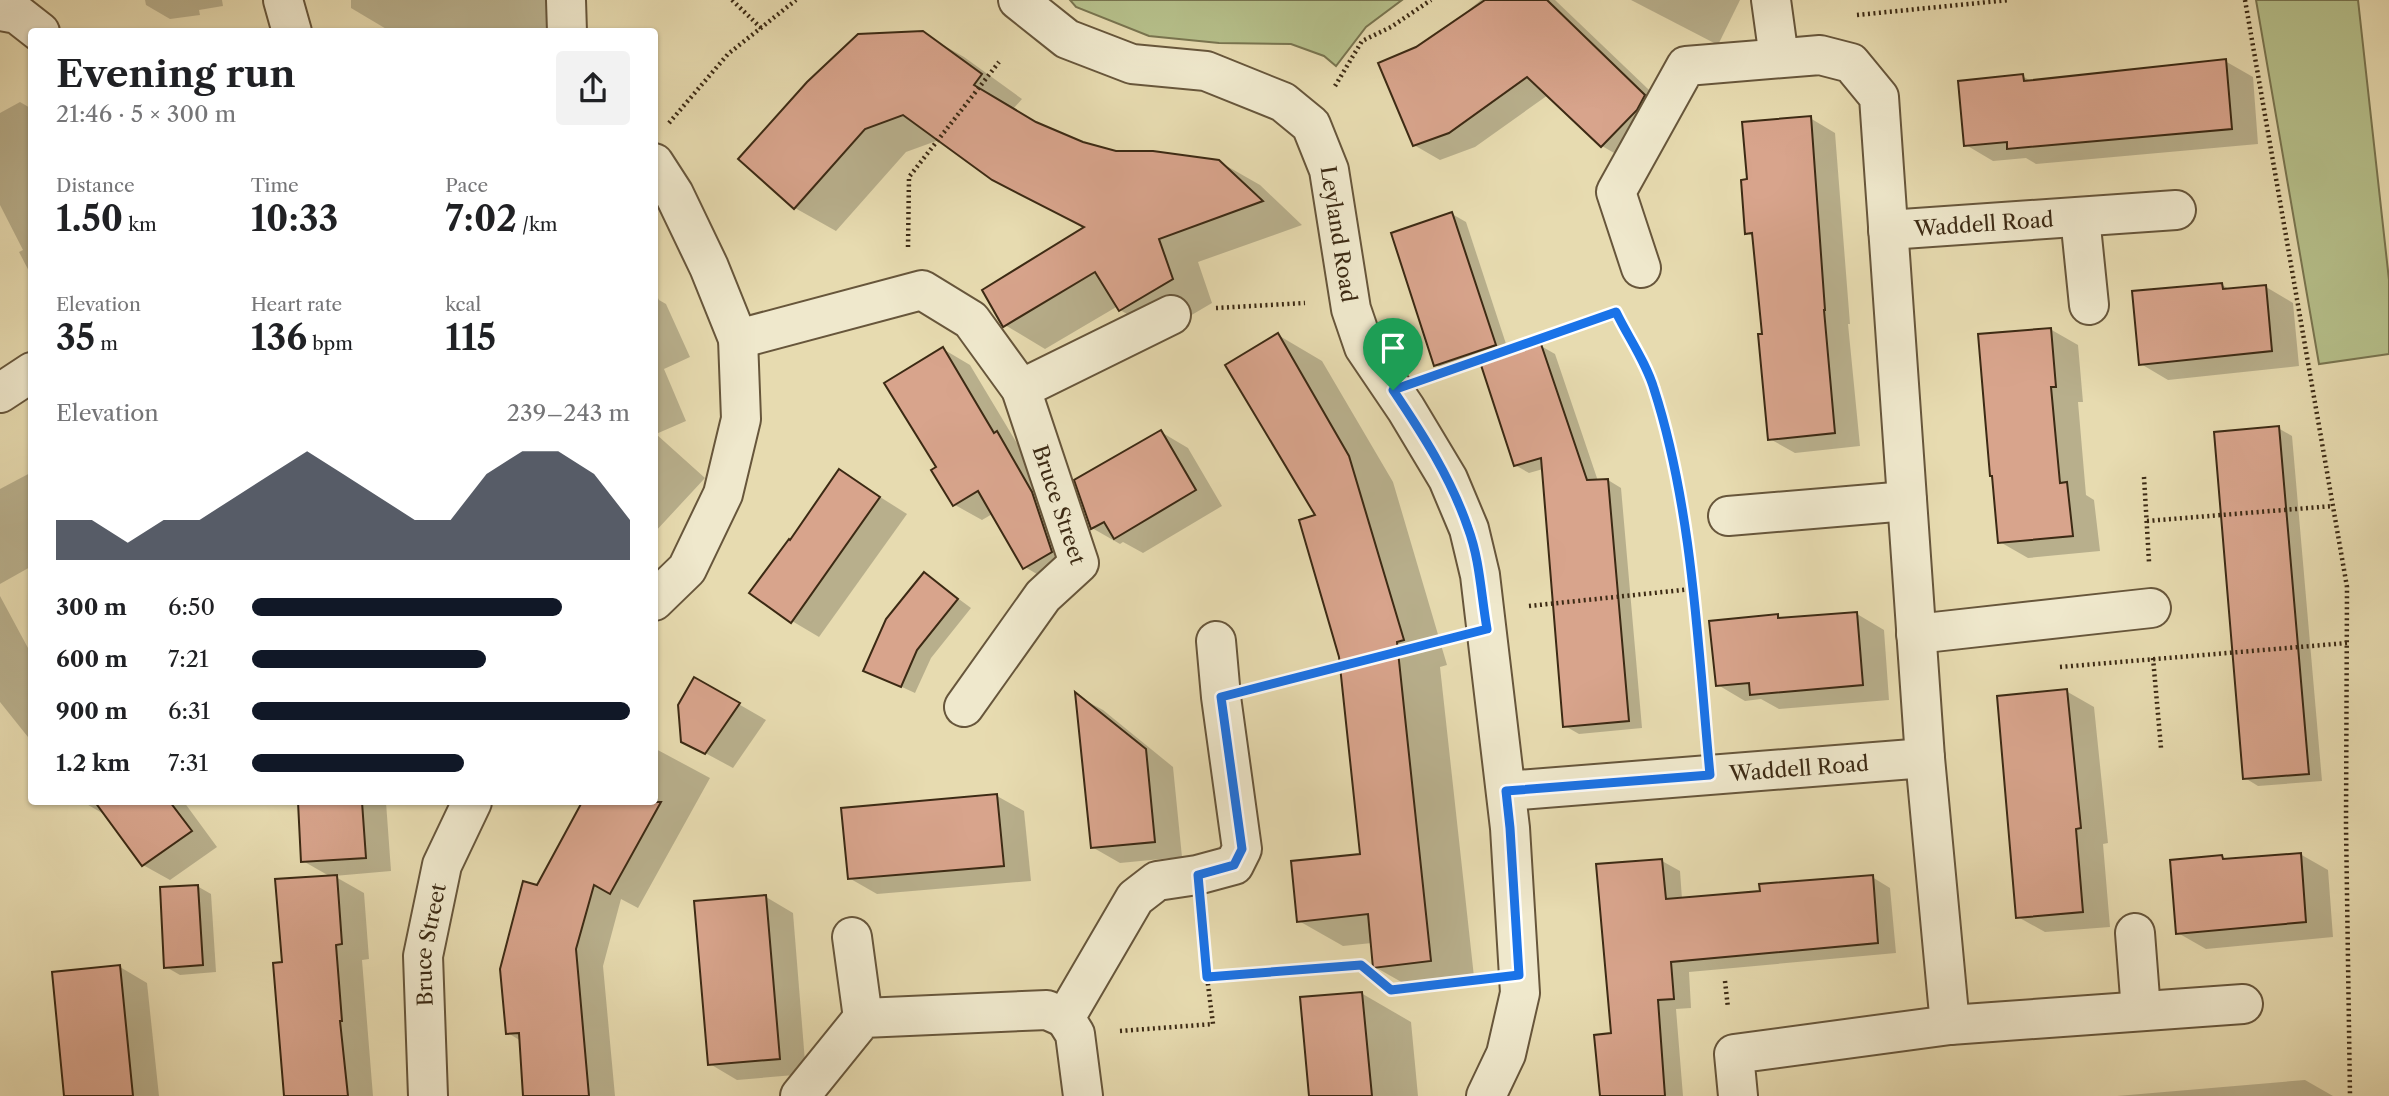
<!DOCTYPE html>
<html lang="en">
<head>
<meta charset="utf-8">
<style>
	:root { --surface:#fff; --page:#f2f2f2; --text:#202124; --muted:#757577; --accent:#111827 }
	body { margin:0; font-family:"Libre Caslon Text",serif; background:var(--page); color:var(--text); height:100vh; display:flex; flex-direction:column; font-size:26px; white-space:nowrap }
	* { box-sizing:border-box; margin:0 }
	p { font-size:23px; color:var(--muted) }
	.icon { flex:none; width:38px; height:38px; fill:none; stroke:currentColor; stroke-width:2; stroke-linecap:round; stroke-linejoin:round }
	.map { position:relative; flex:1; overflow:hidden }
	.side { position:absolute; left:28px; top:28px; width:630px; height:777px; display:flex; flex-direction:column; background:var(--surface); border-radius:7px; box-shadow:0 2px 5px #0004 }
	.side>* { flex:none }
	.pin { position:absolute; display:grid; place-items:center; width:60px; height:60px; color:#fff; margin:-72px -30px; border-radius:50% 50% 50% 0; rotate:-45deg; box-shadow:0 0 7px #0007 }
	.pin .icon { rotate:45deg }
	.round { display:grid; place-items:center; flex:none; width:74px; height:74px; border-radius:7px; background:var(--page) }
	.head { display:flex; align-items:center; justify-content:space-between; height:119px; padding:0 28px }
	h1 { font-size:38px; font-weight:700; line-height:52px }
	.metrics { display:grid; grid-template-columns:repeat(3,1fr); gap:10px; height:119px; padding:7px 28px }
	.metrics div { display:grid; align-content:center }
	.metrics b { font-size:35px; font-weight:700 }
	.metrics small { font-size:19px; font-weight:400 }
	.metrics p { font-size:19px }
	.chart { height:196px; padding:14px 28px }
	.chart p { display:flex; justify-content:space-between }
	.chart svg { width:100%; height:126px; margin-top:7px; fill:var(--accent); opacity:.7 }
	ul { padding:0 28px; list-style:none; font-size:23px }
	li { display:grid; grid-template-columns:112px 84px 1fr; align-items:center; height:52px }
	li i { height:18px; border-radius:9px; background:var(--accent) }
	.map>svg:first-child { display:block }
	.green { fill:#b6c08b; stroke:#797550; stroke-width:2 }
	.shadow { fill:#0003 }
	.building { fill:#d8a48c; stroke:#3c2a14; stroke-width:2 }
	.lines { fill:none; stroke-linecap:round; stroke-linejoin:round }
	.minor-casing { stroke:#67563b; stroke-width:42 }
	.path { stroke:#3c2a14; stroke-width:4.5; stroke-dasharray:2 3.5; stroke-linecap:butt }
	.minor { stroke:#efe8cc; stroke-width:38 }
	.route-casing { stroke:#fff; stroke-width:14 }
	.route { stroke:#1a73e8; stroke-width:9 }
	.labels { text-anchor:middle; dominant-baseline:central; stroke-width:6; stroke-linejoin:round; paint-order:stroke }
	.street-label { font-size:21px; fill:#3c2a14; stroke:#efe8cc }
</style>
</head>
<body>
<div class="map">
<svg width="2389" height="1096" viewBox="0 0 2389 1096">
	<rect width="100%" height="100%" fill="#e7dbb0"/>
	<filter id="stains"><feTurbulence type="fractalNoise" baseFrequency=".00286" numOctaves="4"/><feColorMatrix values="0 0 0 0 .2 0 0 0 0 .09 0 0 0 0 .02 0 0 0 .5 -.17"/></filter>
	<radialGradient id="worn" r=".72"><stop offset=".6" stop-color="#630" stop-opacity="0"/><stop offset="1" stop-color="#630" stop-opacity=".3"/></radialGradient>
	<g class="green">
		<polygon points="1070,0 1402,0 1366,27 1336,66 1324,56 1291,44 1219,43 1149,36 1076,7"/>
		<polygon points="2256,0 2358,0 2389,280 2389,354 2319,364"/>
	</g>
	<g class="shadow">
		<polygon points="145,0 222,0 223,6 199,10 200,15 170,19 146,5"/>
		<polygon points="351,0 578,0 577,32 388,30 351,8"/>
		<polygon points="1481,0 1555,0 1670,110 1628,161 1602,146 1548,95 1475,147 1440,160 1414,145 1417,48 1449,26"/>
		<polygon points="1631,0 1740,0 1718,45"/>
		<polygon points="922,33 964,57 1022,99 1013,109 1042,127 1083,144 1115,152 1218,161 1260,185 1302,225 1198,262 1212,303 1161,333 1120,310 1118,306 1045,349 1005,325 1085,229 993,178 939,140 906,152 836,231 795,208 740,158"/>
		<polygon points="2225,61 2253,77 2258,144 2036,164 2026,158 1993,161 1966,145 2022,76 2033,82"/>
		<polygon points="20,102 32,109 32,277 19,252 23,250 0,205 0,113"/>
		<polygon points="1810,118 1835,133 1850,324 1848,324 1860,446 1795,453 1770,439 1763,335 1754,237 1747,233 1749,181"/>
		<polygon points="1452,214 1466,222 1509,353 1450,373 1436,365"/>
		<polygon points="2222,285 2231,290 2266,287 2293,303 2299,366 2168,380 2141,364"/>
		<polygon points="654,290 659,300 666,304 690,357 664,369 686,421 656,434 705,478 654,533"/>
		<polygon points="2050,329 2078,345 2083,402 2078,402 2086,495 2094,500 2100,551 2028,558 2000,542"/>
		<polygon points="1278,335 1322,361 1393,482 1447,665 1440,667 1475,986 1419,992 1375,967 1372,943 1343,946 1299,921 1362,855 1341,657 1318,516"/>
		<polygon points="1541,346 1555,354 1598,481 1608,480 1621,488 1642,728 1579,734 1565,726 1543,469 1529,473 1515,465"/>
		<polygon points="943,349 970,365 1018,445 1025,449 1079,568 1052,583 1025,567 994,513 982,520 955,505 938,467"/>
		<polygon points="2278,428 2292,436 2322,781 2258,786 2245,778"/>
		<polygon points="1161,432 1188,448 1222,506 1143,553 1123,542 1120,544 1092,528"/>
		<polygon points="839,471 907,514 819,637 792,621"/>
		<polygon points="32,472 32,566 0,584 0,489"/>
		<polygon points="925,574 971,608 931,658 915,693 865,670"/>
		<polygon points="0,596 28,648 32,645 32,742 0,702"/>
		<polygon points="1857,614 1884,630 1889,700 1779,709 1761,699 1745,701 1718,685 1778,616 1783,619"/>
		<polygon points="695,679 766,720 733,768 683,741"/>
		<polygon points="2066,691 2094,707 2108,843 2103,844 2110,927 2045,932 2018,917"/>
		<polygon points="1077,696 1103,710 1173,767 1182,857 1120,863 1092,847"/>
		<polygon points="654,748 710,778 638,908 621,899 603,966 615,1096 525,1096 521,1041 508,1033 538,887 584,802 654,802"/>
		<polygon points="997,796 1024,811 1031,881 877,894 849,878"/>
		<polygon points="83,802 184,802 217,847 170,880 143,865 109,817"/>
		<polygon points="299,802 386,802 391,871 334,876 364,893 369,959 362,960 373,1096 286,1096 283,964 331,877 303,861"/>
		<polygon points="2300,854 2328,870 2333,937 2206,949 2178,933 2222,857 2227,860"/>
		<polygon points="1662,861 1680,871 1682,899 1762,892 1872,877 1890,888 1896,953 1689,972 1691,1008 1676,1009 1683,1096 1602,1096 1613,1035"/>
		<polygon points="197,886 211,894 216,972 180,975 166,967"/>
		<polygon points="766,897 793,913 806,1074 737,1080 710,1064"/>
		<polygon points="120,967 147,983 159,1096 66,1096"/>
		<polygon points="1361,993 1411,1022 1418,1096 1310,1096"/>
		<polygon points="2305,1080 2333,1096 2117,1096"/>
	</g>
	<g class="building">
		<polygon points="1485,0 1547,0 1645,95 1637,110 1601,147 1527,77 1449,133 1413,146 1378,63 1416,47"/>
		<polygon points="923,31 982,74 974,85 1036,122 1083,142 1116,151 1153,151 1219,160 1263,201 1159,239 1173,279 1119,311 1095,272 1003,327 982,290 1084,227 992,180 903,115 865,129 794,209 738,159 807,82 858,34"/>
		<polygon points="2226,59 2232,129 2007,149 2007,142 1964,146 1958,81 2023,74 2024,81"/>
		<polygon points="1811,116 1825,310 1824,310 1835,433 1768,440 1758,334 1762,334 1752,233 1745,234 1741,180 1747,179 1742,122"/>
		<polygon points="1452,212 1496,345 1434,366 1391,233"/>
		<polygon points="2222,283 2223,289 2266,285 2272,351 2139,365 2132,291"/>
		<polygon points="2051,328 2056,387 2051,387 2060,483 2067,482 2073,536 1998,543 1992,476 1990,476 1978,334"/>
		<polygon points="1278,333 1349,456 1404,640 1397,642 1431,961 1373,968 1368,914 1297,922 1291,861 1360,854 1339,657 1299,520 1315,515 1225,365"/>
		<polygon points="1541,344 1587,480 1608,479 1629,721 1563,727 1541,458 1514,466 1481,365"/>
		<polygon points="943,347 994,433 997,431 1032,492 1052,552 1023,569 978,491 953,506 931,470 936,467 884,383"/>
		<polygon points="2279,426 2309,774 2243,779 2214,432"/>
		<polygon points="1161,430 1196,490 1114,539 1104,522 1091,529 1074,480"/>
		<polygon points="839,469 880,497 791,623 749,593 789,539 790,540"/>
		<polygon points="924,572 958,599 917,650 901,687 863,671 886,619"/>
		<polygon points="1857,612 1863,685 1750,695 1749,683 1716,686 1709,621 1778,614 1778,618"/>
		<polygon points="694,677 740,703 705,754 681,742 678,705"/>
		<polygon points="2067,689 2081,828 2076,829 2083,912 2016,918 1997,696"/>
		<polygon points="1075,692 1146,749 1155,842 1091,848"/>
		<polygon points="997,794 1004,866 848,879 841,808"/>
		<polygon points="95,802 170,802 192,831 142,866"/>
		<polygon points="298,802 362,802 366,858 301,862"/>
		<polygon points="582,802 661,802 610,894 594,885 576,949 589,1096 523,1096 519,1033 506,1034 500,969 523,881 537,885"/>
		<polygon points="2301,853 2306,922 2176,934 2170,860 2222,855 2223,859"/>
		<polygon points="1662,859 1666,899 1760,891 1759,884 1873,875 1878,943 1671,962 1674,999 1658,1000 1665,1096 1600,1096 1594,1035 1611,1033 1596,864"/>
		<polygon points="337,875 342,944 336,945 342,1021 340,1021 348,1096 284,1096 273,963 282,962 275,879"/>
		<polygon points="198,885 203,965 164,968 160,887"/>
		<polygon points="766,895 780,1059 708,1065 694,901"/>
		<polygon points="120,965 133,1096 64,1096 52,972"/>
		<polygon points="1362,992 1372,1096 1309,1096 1300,997"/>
	</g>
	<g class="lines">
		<defs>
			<g id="minor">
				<polyline points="283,0 292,32"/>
				<polyline points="566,0 567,32"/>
				<path id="s1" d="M 1018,0 L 1067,39 L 1132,64 L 1206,71 L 1283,102 L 1311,125 L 1329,170 L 1351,309 L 1364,347 L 1406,409 L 1448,479 L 1469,529 L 1480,575 L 1510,828 L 1520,993 L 1506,1054 L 1486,1096"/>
				<polyline points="1771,0 1779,58"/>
				<polyline points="0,11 17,14 40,32"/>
				<polyline points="654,163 674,194 709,267 738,339 741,419 723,494 687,569 654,601"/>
				<polyline points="2080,217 2089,305"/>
				<path id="s2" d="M 1888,230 L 2176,210"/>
				<polyline points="1641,268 1616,192 1686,66 1820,55 1851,63 1879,97 1925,758"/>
				<path id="s3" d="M 738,339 L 922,290 L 971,320 L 1021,389 L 1079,563 L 1043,596 L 964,707"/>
				<polyline points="1021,389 1171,315"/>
				<polyline points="0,393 32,372"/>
				<polyline points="1728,516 1907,501"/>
				<polyline points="1916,634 2151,608"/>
				<path id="s4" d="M 1506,791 L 1925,758 L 1950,1025 L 1734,1054 L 1738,1096"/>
				<polyline points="2135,933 2141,1011"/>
				<polyline points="852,937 863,1018"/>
				<polyline points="1950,1025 2243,1004"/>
				<path id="s5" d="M 428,1096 L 423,956 L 442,865 L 472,802"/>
				<polyline points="800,1096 863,1018 1047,1010 1065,1018"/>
				<polyline points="1083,1096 1075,1034 1065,1018 1135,898 1157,881 1197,875 1234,865 1242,849 1221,697 1216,641"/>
			</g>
		</defs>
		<use href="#minor" class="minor-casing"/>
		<g class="path">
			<polyline points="732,0 761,28"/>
			<polyline points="2245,0 2347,587 2346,826 2350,1096"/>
			<polyline points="1857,15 2009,0"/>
			<polyline points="1335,86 1362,41 1391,27 1431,0"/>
			<polyline points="669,123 728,54 796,0"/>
			<polyline points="908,247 909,177 999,62"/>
			<polyline points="1216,308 1305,303"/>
			<polyline points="1436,375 1616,312 1653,385 1675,464 1682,510"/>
			<polyline points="2144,477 2149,562"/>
			<polyline points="2147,521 2333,506"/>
			<polyline points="1685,536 1706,729"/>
			<polyline points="1529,606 1692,589"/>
			<polyline points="2153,658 2161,748"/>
			<polyline points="2060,667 2347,643"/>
			<polyline points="1266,685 1444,639"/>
			<polyline points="1202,919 1207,977 1361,965 1391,990 1473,980"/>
			<polyline points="1725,981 1728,1008"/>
			<polyline points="1120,1031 1213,1024 1207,977"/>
		</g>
		<use href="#minor" class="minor"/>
	</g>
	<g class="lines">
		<defs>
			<path id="route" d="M 1616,312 C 1628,337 1646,362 1654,389 C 1693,510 1698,649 1710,775 L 1506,791 L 1510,828 L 1519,975 L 1391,990 L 1361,965 L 1207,977 L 1198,875 L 1234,865 L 1242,849 L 1221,697 L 1487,629 C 1481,595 1480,560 1468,528 C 1451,478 1422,433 1393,390 Z"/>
		</defs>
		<use href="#route" class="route-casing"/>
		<use href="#route" class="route"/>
	</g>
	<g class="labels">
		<g class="street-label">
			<text stroke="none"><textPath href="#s2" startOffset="96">Waddell Road</textPath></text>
			<text stroke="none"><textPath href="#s1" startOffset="439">Leyland Road</textPath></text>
			<text stroke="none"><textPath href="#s3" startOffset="455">Bruce Street</textPath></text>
			<text stroke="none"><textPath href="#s4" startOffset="294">Waddell Road</textPath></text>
			<text stroke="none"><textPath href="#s5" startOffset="152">Bruce Street</textPath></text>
		</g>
	</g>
	<rect width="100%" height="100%" filter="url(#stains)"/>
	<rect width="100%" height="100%" fill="url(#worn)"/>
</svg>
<div class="pin" style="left:1393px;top:390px;background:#1e9e55"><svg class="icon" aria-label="arrive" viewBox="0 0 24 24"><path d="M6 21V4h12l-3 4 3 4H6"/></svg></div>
<section class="side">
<div class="head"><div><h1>Evening run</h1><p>21:46 · 5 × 300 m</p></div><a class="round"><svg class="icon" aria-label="share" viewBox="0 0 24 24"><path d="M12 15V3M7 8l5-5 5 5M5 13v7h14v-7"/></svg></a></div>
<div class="metrics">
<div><p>Distance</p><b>1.50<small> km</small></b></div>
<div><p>Time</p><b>10:33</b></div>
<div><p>Pace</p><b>7:02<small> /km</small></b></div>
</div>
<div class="metrics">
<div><p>Elevation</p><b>35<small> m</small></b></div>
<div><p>Heart rate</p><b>136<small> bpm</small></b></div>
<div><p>kcal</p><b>115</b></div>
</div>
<div class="chart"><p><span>Elevation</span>239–243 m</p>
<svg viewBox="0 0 160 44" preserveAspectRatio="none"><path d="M0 44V30L10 30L20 38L30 30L40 30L50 22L60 14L70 6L80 14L90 22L100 30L110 30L120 14L130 6L140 6L150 14L160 30V44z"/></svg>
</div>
<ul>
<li><b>300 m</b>6:50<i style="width:82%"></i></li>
<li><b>600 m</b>7:21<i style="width:62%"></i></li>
<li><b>900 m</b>6:31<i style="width:100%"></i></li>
<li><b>1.2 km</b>7:31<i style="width:56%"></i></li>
</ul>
</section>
</div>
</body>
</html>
